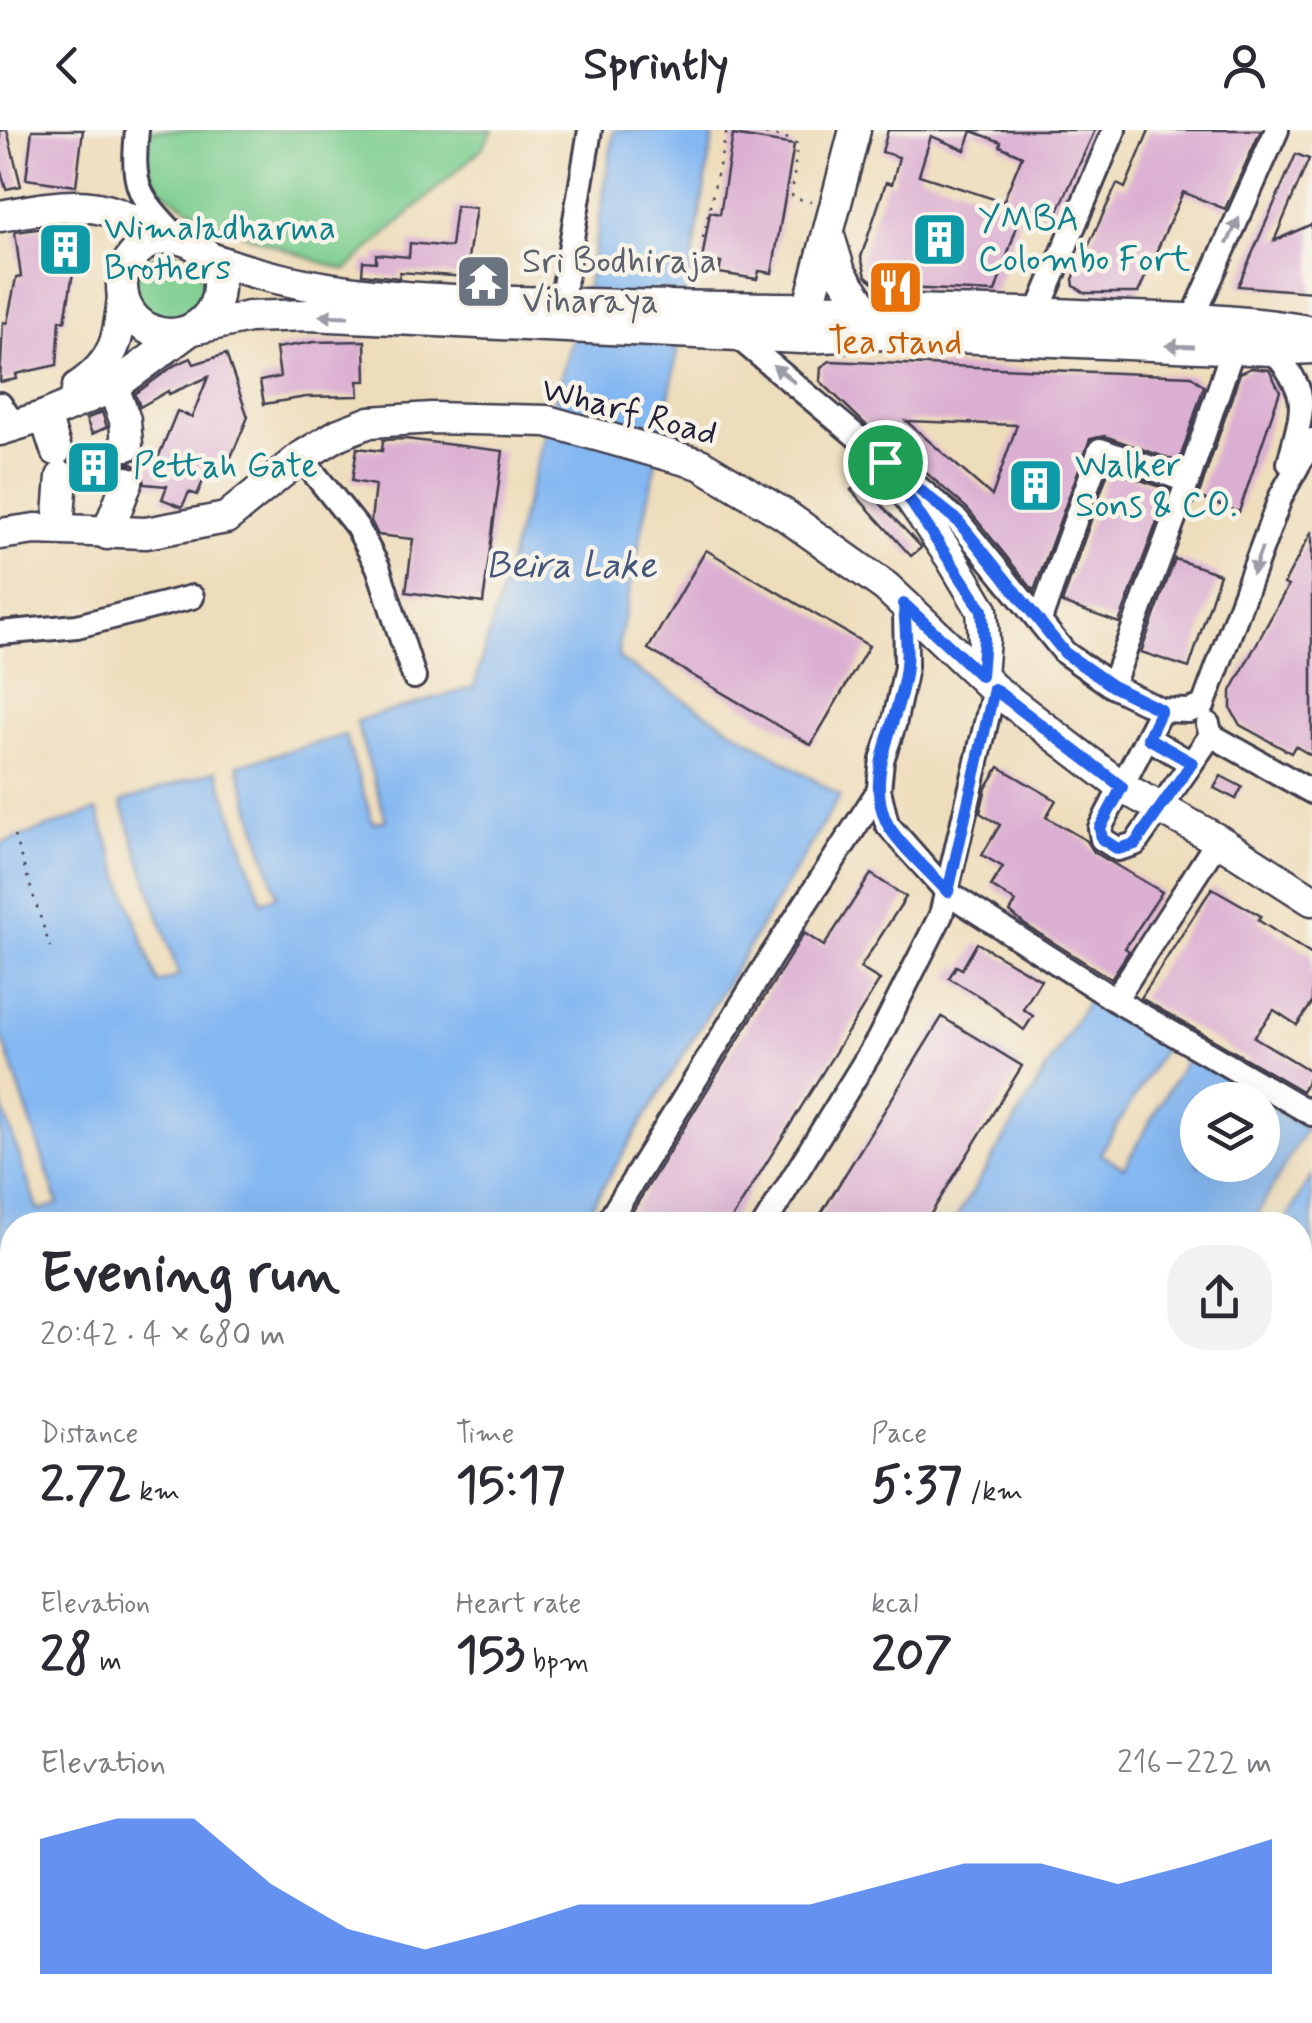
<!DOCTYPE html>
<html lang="en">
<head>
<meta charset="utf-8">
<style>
	:root { --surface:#fff; --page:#f2f2f3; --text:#2b2b33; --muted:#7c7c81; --accent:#2563eb }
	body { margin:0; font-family:Mynerve,sans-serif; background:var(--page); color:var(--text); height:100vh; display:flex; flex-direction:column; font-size:38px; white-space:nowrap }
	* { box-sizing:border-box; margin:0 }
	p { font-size:32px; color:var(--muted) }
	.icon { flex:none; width:55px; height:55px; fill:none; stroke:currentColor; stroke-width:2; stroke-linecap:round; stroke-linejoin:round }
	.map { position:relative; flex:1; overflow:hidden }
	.panel { position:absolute; left:0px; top:1082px; width:1312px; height:812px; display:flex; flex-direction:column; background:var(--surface); border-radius:40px 40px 0 0; box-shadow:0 10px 40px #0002 }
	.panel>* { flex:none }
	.fabs { position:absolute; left:1180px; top:952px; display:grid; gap:20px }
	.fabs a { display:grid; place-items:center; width:100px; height:100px; border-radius:50%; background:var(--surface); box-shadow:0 10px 40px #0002; font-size:50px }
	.pin { position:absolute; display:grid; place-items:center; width:85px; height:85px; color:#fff; margin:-42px; border:5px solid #fff; border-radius:50%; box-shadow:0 2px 10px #0007 }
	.round { display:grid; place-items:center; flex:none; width:105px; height:105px; border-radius:40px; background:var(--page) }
	.overview { display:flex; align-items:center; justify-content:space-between; height:170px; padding:0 40px }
	h1 { font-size:55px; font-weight:800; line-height:75px }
	.figures { display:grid; grid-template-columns:repeat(3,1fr); gap:15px; height:170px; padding:10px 40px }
	.figures div { display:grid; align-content:center }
	.figures b { font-size:50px; font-weight:800 }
	.figures small { font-size:28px; font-weight:400 }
	.figures p { font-size:28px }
	.chart { height:280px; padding:20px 40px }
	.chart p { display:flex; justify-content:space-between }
	.chart svg { width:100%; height:180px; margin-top:10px; fill:var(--accent); opacity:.7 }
	header { display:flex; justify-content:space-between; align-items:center; height:130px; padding:0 40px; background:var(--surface); font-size:45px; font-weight:800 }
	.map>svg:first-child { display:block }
	.green { fill:#7dce90; stroke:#507866; stroke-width:2.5 }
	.water { fill:#84b8f2; stroke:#536d96; stroke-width:2.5 }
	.building { fill:#dbafd2; fill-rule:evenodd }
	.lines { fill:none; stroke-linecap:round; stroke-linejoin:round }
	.minor-casing { stroke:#413e4e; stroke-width:28 }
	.major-casing { stroke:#413e4e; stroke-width:35 }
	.path { stroke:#413e4e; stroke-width:2.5; stroke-dasharray:2.5 8; stroke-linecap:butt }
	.minor { stroke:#fff; stroke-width:22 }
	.major { stroke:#fff; stroke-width:30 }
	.oneway { fill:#9c9ca7 }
	.route-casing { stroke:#fff; stroke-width:20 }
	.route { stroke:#2563eb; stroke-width:12 }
	.labels { text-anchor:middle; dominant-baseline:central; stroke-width:9; stroke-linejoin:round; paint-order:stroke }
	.culture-label { font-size:35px; fill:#0d838f; stroke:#f7f3e8; text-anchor:start }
	.worship-label { font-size:35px; fill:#5b616d; stroke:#f7f3e8; text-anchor:start }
	.food-label { font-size:35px; fill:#c56008; stroke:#f7f3e8 }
	.street-label { font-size:35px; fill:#22223b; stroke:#f7f3e8 }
	.water-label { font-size:38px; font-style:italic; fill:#44567b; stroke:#f7f3e8 }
</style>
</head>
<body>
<header><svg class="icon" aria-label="back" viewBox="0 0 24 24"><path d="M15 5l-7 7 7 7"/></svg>Sprintly<svg class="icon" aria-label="person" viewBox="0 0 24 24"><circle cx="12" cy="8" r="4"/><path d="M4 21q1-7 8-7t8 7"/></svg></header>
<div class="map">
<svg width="1312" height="1893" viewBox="0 0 1312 1893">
	<rect width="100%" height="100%" fill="#f7f3e8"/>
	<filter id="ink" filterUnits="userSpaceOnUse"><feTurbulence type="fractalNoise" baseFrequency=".01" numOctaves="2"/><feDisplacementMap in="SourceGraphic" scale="20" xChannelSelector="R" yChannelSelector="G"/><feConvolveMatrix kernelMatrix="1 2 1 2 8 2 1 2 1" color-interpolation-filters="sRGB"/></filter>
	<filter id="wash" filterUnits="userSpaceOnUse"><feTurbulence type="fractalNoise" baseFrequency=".0048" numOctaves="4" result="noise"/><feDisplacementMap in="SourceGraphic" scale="40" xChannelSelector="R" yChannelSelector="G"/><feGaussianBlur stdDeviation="2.25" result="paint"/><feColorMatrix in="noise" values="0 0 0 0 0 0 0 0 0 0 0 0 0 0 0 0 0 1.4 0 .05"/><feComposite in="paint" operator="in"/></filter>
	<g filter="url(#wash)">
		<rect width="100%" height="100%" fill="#edb"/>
		<g class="green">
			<path d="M 149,0 L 493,0 L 482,18 L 346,140 C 304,127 181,86 156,53 C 145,38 147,17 149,0 Z"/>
			<circle cx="169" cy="157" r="35"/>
		</g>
		<g class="water">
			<polygon points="614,0 714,0 673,247 618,519 619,529 840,666 580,1095 12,1095 12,1882 889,1883 884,1893 0,1893 0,970 38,1081 58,1074 0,900 0,714 97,680 158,853 179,846 121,672 217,640 262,772 277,765 238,635 345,605 373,693 386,690 356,591 474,557 591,140"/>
			<polygon points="1092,864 1168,912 1100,1024 1124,1037 1189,924 1261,970 1198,970 1198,1035 1262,1035 1263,971 1306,998 1251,1095 952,1095"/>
			<polygon points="1312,1045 1312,1527 1300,1551 1300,1095 1283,1095"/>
		</g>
		<g id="blocks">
			<g class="building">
				<polygon points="0,0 7,0 21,56 6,59 0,38"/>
				<polygon points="32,0 83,0 76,56 26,49"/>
				<path d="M 888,0 L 1095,0 L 1055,88 L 1024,75 L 995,162 L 880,157 L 866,146 L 861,127 L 886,52 L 892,54 L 899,27 L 882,22 ZM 972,1 L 1001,12 L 1000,16 L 1022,26 L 1003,72 L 919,45 L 931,6 L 965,20 Z"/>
				<polygon points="1149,0 1261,0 1225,79 1183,62 1138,163 1085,163 1074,156 1073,149 1117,54 1125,58"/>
				<polygon points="733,5 794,15 772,143 759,141 757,149 719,143 721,133 702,130 710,82 720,84"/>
				<polygon points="1296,24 1309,29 1274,111 1312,94 1312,162 1238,156"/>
				<polygon points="456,76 476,78 465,147 400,142 399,148 362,144 363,131 376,132 376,124 409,127 410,113 451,117"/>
				<polygon points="67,95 79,106 65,191 60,190 57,235 16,244 17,249 0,252 3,192 7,193 16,148 21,147 15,102"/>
				<polygon points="365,211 366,251 358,251 359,266 306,267 264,274 260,251 280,247 276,218 314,212"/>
				<polygon points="226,224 248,287 226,339 211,333 197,365 189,362 182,377 162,369 167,356 145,354 142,341 133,334 116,337 107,351 81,348 78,338 71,331 74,319 108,316 112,326 120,332 129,333 143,325 156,333 177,281 192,287 208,247 169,264 168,261 140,277 135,264 175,235 191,228 194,234"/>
				<path d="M 830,231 L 1191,246 L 1204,256 L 1179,332 L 1105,306 L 1090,309 L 1034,461 L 968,379 L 894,315 L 864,293 L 820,251 L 821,237 ZM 906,291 L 1017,295 L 992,366 Z"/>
				<polygon points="1251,238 1269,240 1280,261 1239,382 1198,367 1240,243"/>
				<polygon points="102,282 107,297 92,304 86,289"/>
				<polygon points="405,309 503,321 483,473 406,462 413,409 378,405 371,391 375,355 352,351 357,318 382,321 383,310"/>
				<polygon points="1109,339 1169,360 1119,493 1062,473"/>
				<polygon points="860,352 921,417 921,418 911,426 851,360"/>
				<polygon points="1312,401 1312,626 1295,616 1291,623 1240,595 1231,579 1231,561 1288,456 1284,454"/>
				<polygon points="706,420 869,516 811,615 648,519"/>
				<polygon points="1175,429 1220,444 1189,538 1141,522"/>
				<polygon points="999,637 1056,670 1046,687 1087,711 1094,722 1162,762 1125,818 1129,821 1111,849 1024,794 1010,782 1016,772 991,756 1003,737 982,725 1000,695 980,683 986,658"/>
				<polygon points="1221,646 1242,657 1236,669 1214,658"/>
				<polygon points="871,744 906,767 860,838 880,850 728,1095 624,1095 804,803 824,816"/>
				<polygon points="1212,758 1261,786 1258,790 1312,825 1312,873 1297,895 1274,880 1254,907 1312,942 1302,961 1141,868"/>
				<polygon points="977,813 1041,850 1023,879 1033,886 1024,900 982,868 949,848 956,836 962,839"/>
				<polygon points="942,887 1022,936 924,1095 814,1095"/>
			</g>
		</g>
	</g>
	<g filter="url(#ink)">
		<use href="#blocks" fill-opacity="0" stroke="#413e4e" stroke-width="2.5"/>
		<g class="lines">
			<defs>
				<g id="minor">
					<path d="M 137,0 C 131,61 139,66 179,109"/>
					<polyline points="561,174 590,0"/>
					<polyline points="1037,184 1114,0"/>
					<polyline points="1192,190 1277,0"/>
					<polyline points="734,204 958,391 1065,523 1112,556 1161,580 1189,581 1203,576"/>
					<path d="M 1273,220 C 1312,268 1303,276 1289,333"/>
					<polyline points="0,274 15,296"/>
					<polyline points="301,327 357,397 378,437 414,547"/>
					<polyline points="905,474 906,537 894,595 882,630 879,660 887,694 948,763 1115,870 1218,710"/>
					<polyline points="1040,490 1100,320 1188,351"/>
					<polyline points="0,503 77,496 192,467"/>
					<polyline points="1112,556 1188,351 1233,218"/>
					<polyline points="1203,576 1281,366 1312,310"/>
					<polyline points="1161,580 1100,698 1102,709 1118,719 1135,714 1211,605"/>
					<polyline points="1208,594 1211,605 1312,662"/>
					<polyline points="1148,608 1191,633"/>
					<polyline points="1115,870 1312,984"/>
					<polyline points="606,1095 772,825 879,660"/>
					<polyline points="764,1095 878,910 941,785 994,559"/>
					<polyline points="1300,1593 1312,1568"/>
					<polyline points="1300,1620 1312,1626"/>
					<polyline points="1300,1867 1312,1873"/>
					<polyline points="988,1893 994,1882"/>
					<polyline points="1074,1893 1079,1882"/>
					<polyline points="1137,1893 1142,1882"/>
					<polyline points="1213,1893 1218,1882"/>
					<polyline points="1292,1893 1297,1882"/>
				</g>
				<g id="major">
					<path d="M 0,86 C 59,75 110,63 156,110"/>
					<polyline points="829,106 840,142 865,178"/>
					<circle cx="170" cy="156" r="48"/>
					<path d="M 210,128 C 320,169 438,170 554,173 C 729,179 903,178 1078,185 C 1155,189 1236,187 1312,202"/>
					<polyline points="804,195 855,0"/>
					<polyline points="193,199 249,187 309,185 802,208 881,204 1273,220 1312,218"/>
					<polyline points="113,257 125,290 127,315"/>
					<path d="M 76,266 L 78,257 C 115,232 119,209 123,166"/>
					<polyline points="45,286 56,320"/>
					<polyline points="0,300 45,286 113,257 189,201"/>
					<polyline points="885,331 951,428 982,480 984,509 981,546"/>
					<polyline points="58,399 62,347"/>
					<polyline points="0,404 35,399 146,403 226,388 301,327 339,304 370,292 432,288 547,291 700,334 782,383 886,457 994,559 1122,657 1218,710 1312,770"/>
					<polyline points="107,404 127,352"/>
				</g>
			</defs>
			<use href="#minor" class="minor-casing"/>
			<use href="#major" class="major-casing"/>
			<g class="path">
				<polyline points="734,0 784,7 797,14 792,67 811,72"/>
				<polyline points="703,108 727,0"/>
				<polyline points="14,706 50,817"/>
			</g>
			<use href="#minor" class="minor"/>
			<use href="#major" class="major"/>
		</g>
		<defs><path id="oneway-solid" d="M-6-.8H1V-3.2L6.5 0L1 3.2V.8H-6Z" transform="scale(2.5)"/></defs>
		<g class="oneway">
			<use href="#oneway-solid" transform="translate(1233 101) rotate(-65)"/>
			<use href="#oneway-solid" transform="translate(334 186) rotate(-178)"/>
			<use href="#oneway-solid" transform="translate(1180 216) rotate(-178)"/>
			<use href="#oneway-solid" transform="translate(784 244) rotate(-141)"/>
			<use href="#oneway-solid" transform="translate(1257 431) rotate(110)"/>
		</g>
	</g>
	<g class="lines" filter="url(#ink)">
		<defs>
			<path id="route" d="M 885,332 L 958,391 L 1065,523 L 1112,556 L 1161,580 L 1148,608 L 1192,633 L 1135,714 L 1118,719 L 1102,709 L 1100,698 L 1122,657 L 994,559 L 948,762 C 933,745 896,712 887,693 C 862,643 902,587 906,536 C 908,516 905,494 904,474 L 981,546 L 984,509 L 982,480 Z"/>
		</defs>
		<use href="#route" class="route-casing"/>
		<use href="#route" class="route"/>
	</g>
	<defs>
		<symbol id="building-square" viewBox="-11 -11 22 22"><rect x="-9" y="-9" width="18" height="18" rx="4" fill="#0f9aa8" stroke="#f7f3e8"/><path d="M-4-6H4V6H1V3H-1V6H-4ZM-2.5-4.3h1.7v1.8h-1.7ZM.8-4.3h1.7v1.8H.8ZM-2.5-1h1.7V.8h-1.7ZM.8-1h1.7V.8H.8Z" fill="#fff"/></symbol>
		<symbol id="temple-square" viewBox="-11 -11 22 22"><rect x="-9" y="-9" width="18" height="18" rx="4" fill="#6b7280" stroke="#f7f3e8"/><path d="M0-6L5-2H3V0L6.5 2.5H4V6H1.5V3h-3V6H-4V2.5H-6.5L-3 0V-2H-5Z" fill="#fff"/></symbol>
		<symbol id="restaurant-square" viewBox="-11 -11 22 22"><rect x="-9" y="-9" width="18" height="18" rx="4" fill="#e8710a" stroke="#f7f3e8"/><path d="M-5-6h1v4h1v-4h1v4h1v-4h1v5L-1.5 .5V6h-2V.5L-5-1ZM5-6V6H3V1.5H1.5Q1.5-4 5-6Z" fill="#fff"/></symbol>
	</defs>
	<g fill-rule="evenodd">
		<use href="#building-square" x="908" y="78" width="63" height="63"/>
		<use href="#building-square" x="34" y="88" width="63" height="63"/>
		<use href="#temple-square" x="452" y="120" width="63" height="63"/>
		<use href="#restaurant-square" x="864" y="126" width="63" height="63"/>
		<use href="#building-square" x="62" y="306" width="63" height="63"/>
		<use href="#building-square" x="1004" y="324" width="63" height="63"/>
	</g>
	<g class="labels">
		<g class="culture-label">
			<text x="978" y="90">YMBA<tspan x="978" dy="40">Colombo Fort</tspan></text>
			<text x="104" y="99">Wimaladharma<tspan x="104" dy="40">Brothers</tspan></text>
			<text x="1075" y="336">Walker<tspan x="1075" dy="40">Sons &amp; CO.</tspan></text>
			<text x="133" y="337">Pettah Gate</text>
		</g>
		<g class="worship-label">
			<text x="522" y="132">Sri Bodhiraja<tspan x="522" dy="40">Viharaya</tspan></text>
		</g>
		<g class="food-label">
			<text x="895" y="213">Tea stand</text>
		</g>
		<g class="street-label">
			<text transform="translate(629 282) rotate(15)">Wharf Road</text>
		</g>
		<g class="water-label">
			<text x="571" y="436">Beira Lake</text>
		</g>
	</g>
</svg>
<div class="fabs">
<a><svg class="icon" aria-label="layers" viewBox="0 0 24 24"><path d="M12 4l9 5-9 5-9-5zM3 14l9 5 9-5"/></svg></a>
</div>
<div class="pin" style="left:885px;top:332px;background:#1e9e55"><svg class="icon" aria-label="arrive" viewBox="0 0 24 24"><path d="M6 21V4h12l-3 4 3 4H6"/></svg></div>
<section class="panel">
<div class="overview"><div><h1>Evening run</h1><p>20:42 · 4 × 680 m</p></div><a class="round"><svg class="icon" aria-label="share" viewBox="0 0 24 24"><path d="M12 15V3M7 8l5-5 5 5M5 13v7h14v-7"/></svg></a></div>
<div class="figures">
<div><p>Distance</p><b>2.72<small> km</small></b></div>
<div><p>Time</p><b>15:17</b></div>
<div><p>Pace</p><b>5:37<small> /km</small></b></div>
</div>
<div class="figures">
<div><p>Elevation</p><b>28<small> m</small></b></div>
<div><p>Heart rate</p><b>153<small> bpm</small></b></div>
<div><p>kcal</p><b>207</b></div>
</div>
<div class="chart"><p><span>Elevation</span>216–222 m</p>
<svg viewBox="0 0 160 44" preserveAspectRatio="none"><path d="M0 44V11L10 6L20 6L30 22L40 33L50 38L60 33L70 27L80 27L90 27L100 27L110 22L120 17L130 17L140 22L150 17L160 11V44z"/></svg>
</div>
</section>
</div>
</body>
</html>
